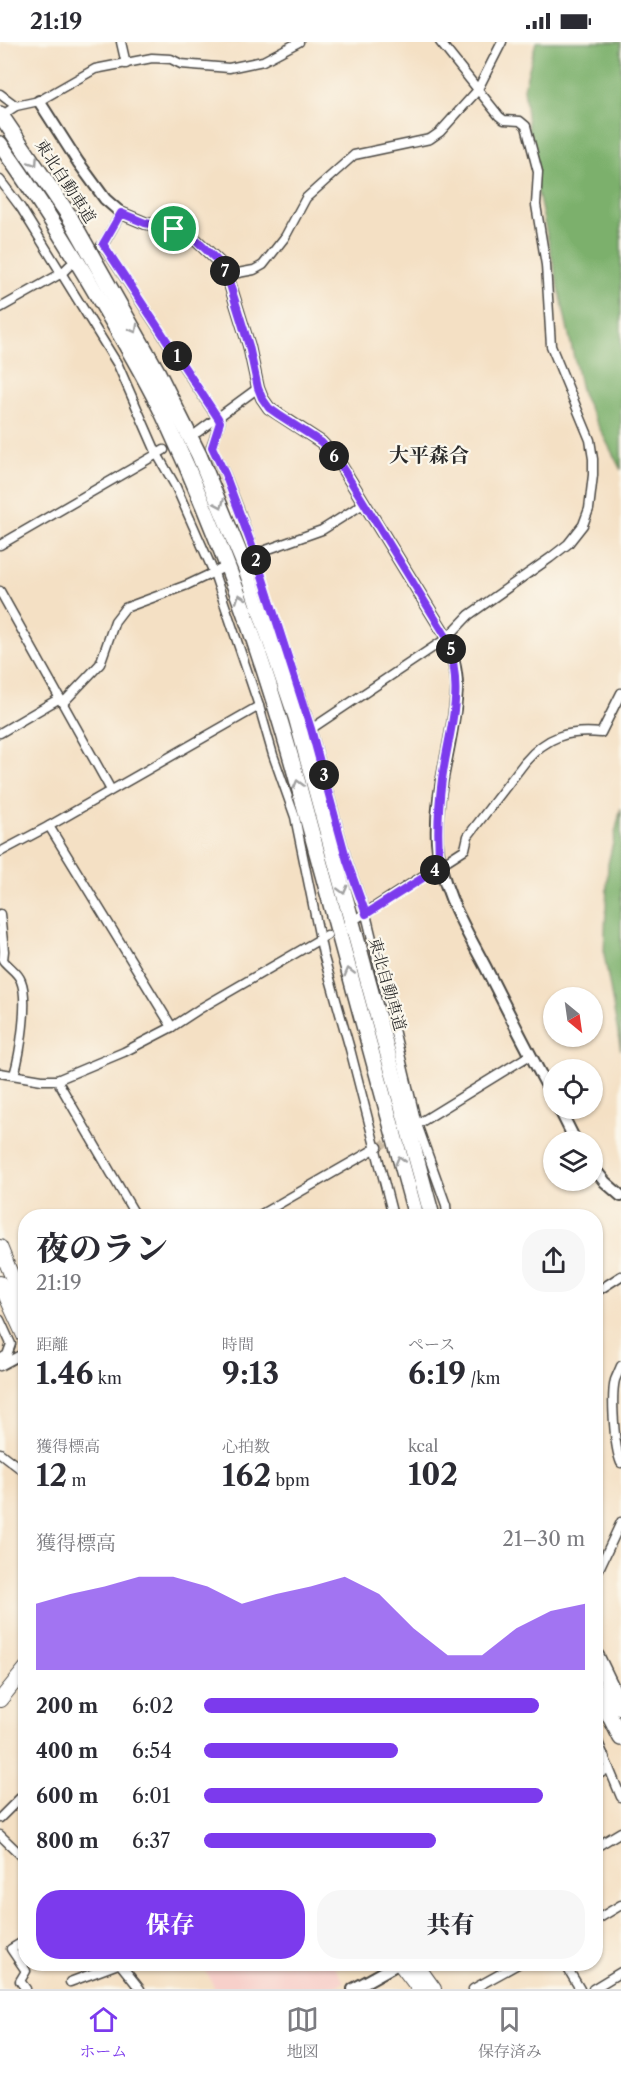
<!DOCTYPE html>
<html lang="ja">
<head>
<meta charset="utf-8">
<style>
	:root { --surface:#fff; --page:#f7f7f7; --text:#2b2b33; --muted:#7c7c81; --line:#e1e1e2; --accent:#7c3aed }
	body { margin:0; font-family:"Libre Caslon Text","Noto Serif JP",serif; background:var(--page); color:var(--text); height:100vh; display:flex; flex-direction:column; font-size:22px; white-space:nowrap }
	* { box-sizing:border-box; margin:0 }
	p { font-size:20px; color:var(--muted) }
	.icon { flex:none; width:33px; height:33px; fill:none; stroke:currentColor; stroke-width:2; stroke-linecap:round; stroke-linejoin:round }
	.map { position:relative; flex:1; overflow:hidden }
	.drawer { position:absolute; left:18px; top:1167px; width:585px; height:762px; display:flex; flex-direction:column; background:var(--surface); border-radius:24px; box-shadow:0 2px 4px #0004 }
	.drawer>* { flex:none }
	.needle { width:39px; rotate:151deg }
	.controls { position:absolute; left:543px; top:945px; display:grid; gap:12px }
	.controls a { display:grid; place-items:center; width:60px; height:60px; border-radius:50%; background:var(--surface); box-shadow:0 2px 4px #0004; font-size:30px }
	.pin { position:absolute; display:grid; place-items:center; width:51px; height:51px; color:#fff; margin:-26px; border:3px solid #fff; border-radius:50%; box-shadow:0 2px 6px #0007 }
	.km { position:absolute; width:30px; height:30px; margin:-15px; border-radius:50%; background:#222; color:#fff; font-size:16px; line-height:30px; text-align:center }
	.round { display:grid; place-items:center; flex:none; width:63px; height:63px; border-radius:24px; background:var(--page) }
	.head { display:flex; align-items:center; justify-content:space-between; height:102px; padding:0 18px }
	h1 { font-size:33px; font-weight:800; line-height:45px }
	.stats { display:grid; grid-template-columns:repeat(3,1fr); gap:9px; height:102px; padding:6px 18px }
	.stats div { display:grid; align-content:center }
	.stats b { font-size:30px; font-weight:800 }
	.stats small { font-size:16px; font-weight:400 }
	.stats p { font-size:16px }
	.chart { height:168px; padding:12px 18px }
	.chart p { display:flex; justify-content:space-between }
	.chart svg { width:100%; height:108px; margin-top:6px; fill:var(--accent); opacity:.7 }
	.button { display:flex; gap:12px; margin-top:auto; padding:12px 18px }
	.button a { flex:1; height:69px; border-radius:24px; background:var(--accent); color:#fff; font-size:24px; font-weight:800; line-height:69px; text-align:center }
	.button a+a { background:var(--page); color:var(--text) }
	ul { padding:0 18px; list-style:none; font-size:20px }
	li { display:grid; grid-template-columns:96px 72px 1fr; align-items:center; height:45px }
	li i { height:15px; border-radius:8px; background:var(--accent) }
	.status { display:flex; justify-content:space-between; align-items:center; height:42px; padding:0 30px; background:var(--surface); direction:ltr }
	.status svg { height:16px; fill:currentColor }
	.dock { display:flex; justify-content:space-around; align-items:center; height:84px; border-top:2px solid var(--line); background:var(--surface); font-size:16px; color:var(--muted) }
	.dock a { display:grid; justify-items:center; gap:3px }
	.dock .selected { color:var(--accent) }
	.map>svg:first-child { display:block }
	.built { fill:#f7d0ca }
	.forest { fill:#7cb06c; stroke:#546e4c; stroke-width:1.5 }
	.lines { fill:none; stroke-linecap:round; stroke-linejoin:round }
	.minor-tunnel { stroke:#ccbca5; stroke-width:8; stroke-dasharray:8 4; stroke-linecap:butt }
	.minor-casing { stroke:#494642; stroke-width:11 }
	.tertiary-casing { stroke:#494642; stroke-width:14 }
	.primary-casing { stroke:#494642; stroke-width:16 }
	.trunk-casing { stroke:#494642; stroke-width:16 }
	.motorway-casing { stroke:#494642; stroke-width:18 }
	.minor { stroke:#fff; stroke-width:8 }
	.tertiary { stroke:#fff; stroke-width:10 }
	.primary { stroke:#fff; stroke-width:14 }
	.trunk { stroke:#fff; stroke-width:14 }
	.motorway { stroke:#fff; stroke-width:15 }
	.oneway { stroke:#a0a0a0 }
	.route-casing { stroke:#fff; stroke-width:12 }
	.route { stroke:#7c3aed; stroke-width:8 }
	.labels { text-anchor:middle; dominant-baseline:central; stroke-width:4.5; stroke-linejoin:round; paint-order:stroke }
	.street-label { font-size:16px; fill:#2b2b2b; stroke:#fbf7ec }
	.quarter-label { font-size:20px; font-weight:bold; fill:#2b2b2b; stroke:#fbf7ec }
</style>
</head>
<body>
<div class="status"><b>21:19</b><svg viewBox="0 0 49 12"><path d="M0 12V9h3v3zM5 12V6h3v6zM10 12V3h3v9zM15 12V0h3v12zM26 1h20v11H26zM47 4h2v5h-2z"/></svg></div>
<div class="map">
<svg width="621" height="1947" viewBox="0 0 621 1947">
	<rect width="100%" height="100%" fill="#fbf7ec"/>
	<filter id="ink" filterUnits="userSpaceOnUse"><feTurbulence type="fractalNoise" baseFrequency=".0167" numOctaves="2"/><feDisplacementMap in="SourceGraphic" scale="12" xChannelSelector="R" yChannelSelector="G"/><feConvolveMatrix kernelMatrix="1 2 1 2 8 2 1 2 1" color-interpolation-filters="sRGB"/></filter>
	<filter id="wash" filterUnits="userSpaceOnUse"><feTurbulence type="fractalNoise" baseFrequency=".008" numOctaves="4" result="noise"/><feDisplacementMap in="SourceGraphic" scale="24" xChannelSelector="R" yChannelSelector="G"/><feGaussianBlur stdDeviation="1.35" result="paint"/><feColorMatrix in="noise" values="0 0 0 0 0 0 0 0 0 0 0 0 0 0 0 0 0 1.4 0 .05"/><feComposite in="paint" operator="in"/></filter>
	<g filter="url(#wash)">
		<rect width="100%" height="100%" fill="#f4e0c4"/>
		<polygon class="built" points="202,1922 333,1922 344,1940 332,1947 215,1947"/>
		<g class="forest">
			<polygon points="536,0 621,0 621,428 582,352 533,129 524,46"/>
			<polygon points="621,766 621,1008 604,912 608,822"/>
		</g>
	</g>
	<g filter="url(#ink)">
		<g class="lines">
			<polyline class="minor-tunnel" points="379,1105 397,1094"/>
			<defs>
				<g id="minor">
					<polyline points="121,0 126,22"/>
					<polyline points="0,52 16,64"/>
					<polyline points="7,70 16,64 39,59 95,27 152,16 171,17 181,22 229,26 263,19 299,0"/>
					<polyline points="0,138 21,166 118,323 157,412 176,445 214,531 259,664 273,713 295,775 323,912 350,1007 393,1174"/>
					<polyline points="103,203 121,171"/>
					<polyline points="101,204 103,203 220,380 211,405 225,432 240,470 311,687 347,819 366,872 417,1082 446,1163 447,1174"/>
					<polyline points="227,233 254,228 263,223 285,195 306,156 354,113 430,97 440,90 477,49 502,0"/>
					<polyline points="0,266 62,231 69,224"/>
					<polyline points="198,390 258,346"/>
					<polyline points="0,503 164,408"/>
					<polyline points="252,513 322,488 363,462"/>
					<polyline points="0,549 111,748"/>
					<polyline points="63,661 100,622 115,579 125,566 187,543 221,527"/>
					<polyline points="311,687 447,596 469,573 550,516 568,502 583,483 589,467 593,433 593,417 590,398 551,304 546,223 536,163 538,130 526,84 520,79 504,78 499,74 440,0"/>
					<polyline points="0,691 60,656"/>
					<polyline points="0,810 49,784"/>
					<path d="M 0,872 L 4,909 L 3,918 C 8,925 18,930 21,939 C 29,958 20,1013 14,1033"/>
					<path d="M 359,875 L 465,807 L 468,794 L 525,720 C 547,694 568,688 601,691 L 621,651"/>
					<polyline points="172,985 49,784 259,664"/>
					<polyline points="0,1031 42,1038 57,1038 124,1010 172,985 201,966 327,893"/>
					<polyline points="57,1038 136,1174"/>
					<polyline points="413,1085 530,1013"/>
					<polyline points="258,1174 378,1105"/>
					<polyline points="596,1250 621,1234"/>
					<polyline points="0,1278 11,1302 7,1313 0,1317"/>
					<polyline points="0,1324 26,1310"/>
					<path d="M 621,1324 C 619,1329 617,1333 615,1338 C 611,1354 614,1405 621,1421"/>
					<polyline points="0,1411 26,1431"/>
					<polyline points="596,1529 599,1527 621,1480"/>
					<polyline points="596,1695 621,1755"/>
					<polyline points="596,1734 609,1726"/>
					<polyline points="0,1776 26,1750"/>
					<polyline points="0,1793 26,1818"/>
					<polyline points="596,1805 621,1790"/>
					<polyline points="596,1878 621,1863"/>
					<polyline points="26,1898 11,1907 26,1929 20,1939 26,1947"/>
					<polyline points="120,1922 140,1947"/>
					<polyline points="565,1922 580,1947"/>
					<polyline points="70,1940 118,1922"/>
					<polyline points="473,1947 518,1922"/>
					<polyline points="593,1947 621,1930"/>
				</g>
				<g id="tertiary">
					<path d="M 39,59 L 78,120 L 105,157 L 121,171 L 145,181 L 174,187 L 197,199 L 221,222 L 227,233 L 249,304 L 258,346 L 262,356 L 269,366 L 321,400 L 337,417 L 447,596 C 452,612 457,628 457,645 C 455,697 434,747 437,799 C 440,846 465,886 486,926 C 508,970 530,1013 554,1057"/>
					<polyline points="559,1066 576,1100"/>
					<polyline points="592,1124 605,1140 621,1154"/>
					<polyline points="353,1947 398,1922"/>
				</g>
				<polyline id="primary" points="0,1658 26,1626"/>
				<g id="trunk">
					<polyline points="0,1205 26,1269"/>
					<polyline points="0,1241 26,1298"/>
					<polyline points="400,1922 419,1947"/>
					<polyline points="416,1922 434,1947"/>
				</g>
				<g id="motorway">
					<polyline points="0,72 68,172 158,331 199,413 246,527 296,675 432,1174"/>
					<path d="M 0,102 C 37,154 71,208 103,263 C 124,299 146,336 164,374 C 217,487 259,603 293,723 L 416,1174"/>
					<polyline points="596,1614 621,1666"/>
					<polyline points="596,1647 621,1696"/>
				</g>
			</defs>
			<use href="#minor" class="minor-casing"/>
			<use href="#tertiary" class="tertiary-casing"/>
			<use href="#primary" class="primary-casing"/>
			<use href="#trunk" class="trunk-casing"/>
			<use href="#motorway" class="motorway-casing"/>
			<use href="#minor" class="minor"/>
			<use href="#tertiary" class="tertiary"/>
			<use href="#primary" class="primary"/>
			<use href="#trunk" class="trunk"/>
			<use href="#motorway" class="motorway"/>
		</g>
		<defs><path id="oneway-chevron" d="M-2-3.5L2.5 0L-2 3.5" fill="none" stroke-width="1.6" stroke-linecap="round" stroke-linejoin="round" transform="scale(1.5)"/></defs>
		<g class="oneway">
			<use href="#oneway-chevron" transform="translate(34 120) rotate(56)"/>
			<use href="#oneway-chevron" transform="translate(134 287) rotate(61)"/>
			<use href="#oneway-chevron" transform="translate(220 462) rotate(66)"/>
			<use href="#oneway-chevron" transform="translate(240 556) rotate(-110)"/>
			<use href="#oneway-chevron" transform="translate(298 742) rotate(-105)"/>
			<use href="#oneway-chevron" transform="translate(343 848) rotate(75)"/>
			<use href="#oneway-chevron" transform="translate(349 930) rotate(-105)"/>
			<use href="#oneway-chevron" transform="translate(400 1118) rotate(-105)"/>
		</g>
	</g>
	<g class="lines" filter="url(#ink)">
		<defs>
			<path id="route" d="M 121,171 L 145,181 L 174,187 L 197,199 L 221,222 L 227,233 L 249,304 L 258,346 L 262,356 L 269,366 L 279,373 L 321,400 L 337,417 L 447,596 C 465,652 450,683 442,737 C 438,767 437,796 440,825 L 366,872 L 347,819 L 311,687 L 255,512 L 225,432 L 212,405 L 220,380 L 218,376 L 103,202 Z"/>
		</defs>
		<use href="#route" class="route-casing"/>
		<use href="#route" class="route"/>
	</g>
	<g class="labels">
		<g class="street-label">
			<text transform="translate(66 139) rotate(57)">東北自動車道</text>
			<text transform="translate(388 942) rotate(74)">東北自動車道</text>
		</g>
		<g class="quarter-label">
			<text x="429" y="413">大平森合</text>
		</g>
	</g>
</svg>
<div class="controls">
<a><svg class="needle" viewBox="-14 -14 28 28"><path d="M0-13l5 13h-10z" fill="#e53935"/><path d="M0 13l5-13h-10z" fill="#7c7c81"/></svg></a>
<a><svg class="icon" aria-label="locate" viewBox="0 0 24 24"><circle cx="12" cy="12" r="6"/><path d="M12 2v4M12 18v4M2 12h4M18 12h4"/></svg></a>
<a><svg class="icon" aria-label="layers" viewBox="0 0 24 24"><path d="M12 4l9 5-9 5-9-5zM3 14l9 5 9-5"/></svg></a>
</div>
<div class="pin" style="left:174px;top:187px;background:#1e9e55"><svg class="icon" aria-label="arrive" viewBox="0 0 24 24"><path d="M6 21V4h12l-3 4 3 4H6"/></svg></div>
<b class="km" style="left:177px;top:314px">1</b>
<b class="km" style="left:256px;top:518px">2</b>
<b class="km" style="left:324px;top:733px">3</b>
<b class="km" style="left:435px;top:828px">4</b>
<b class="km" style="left:451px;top:607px">5</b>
<b class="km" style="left:334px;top:414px">6</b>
<b class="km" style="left:225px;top:229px">7</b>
<section class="drawer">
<div class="head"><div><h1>夜のラン</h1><p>21:19</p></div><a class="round"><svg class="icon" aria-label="share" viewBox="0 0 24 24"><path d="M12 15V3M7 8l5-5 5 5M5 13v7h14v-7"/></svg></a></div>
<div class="stats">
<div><p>距離</p><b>1.46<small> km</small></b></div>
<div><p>時間</p><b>9:13</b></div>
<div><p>ペース</p><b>6:19<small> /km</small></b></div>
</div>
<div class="stats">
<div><p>獲得標高</p><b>12<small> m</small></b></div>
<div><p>心拍数</p><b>162<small> bpm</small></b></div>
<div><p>kcal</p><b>102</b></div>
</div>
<div class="chart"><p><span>獲得標高</span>21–30 m</p>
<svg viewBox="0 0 160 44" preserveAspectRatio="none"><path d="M0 44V17L10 13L20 10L30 6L40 6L50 10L60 17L70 13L80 10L90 6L100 13L110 27L120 38L130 38L140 27L150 20L160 17V44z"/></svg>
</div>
<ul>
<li><b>200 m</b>6:02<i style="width:88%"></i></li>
<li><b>400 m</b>6:54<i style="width:51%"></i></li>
<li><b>600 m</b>6:01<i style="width:89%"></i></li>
<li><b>800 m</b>6:37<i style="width:61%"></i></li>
</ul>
<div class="button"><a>保存</a><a>共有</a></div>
</section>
</div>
<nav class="dock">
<a class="selected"><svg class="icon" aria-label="home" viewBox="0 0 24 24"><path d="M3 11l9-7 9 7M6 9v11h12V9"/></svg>ホーム</a>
<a><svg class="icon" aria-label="map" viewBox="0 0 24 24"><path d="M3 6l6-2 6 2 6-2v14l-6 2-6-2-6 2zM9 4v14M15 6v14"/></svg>地図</a>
<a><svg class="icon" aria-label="saved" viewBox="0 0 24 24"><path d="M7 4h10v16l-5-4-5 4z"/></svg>保存済み</a>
</nav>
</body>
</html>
